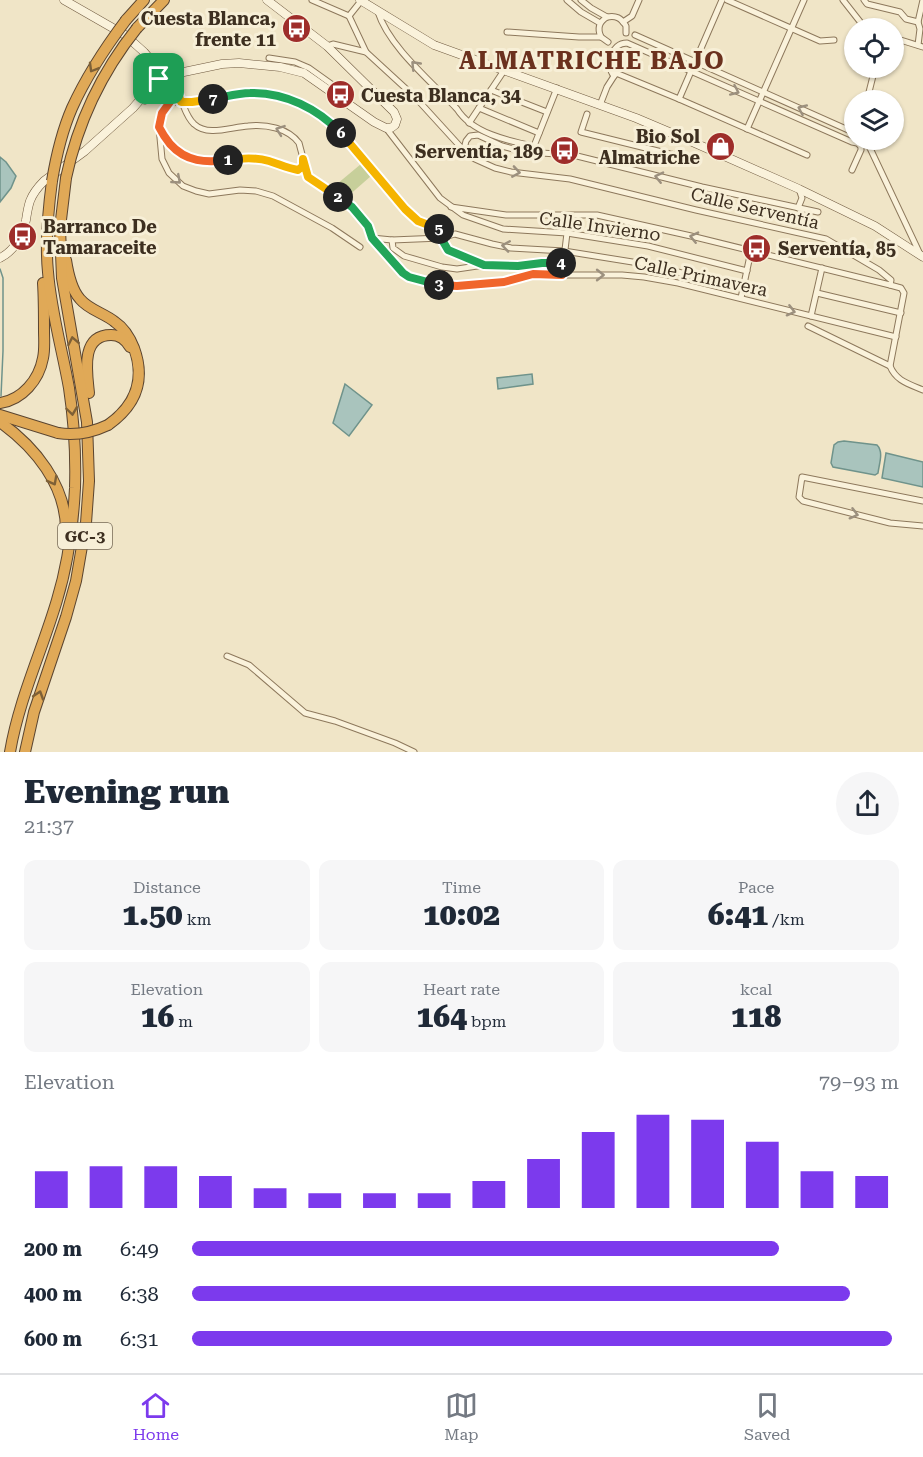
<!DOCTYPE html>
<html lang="en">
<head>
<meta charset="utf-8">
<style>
	:root { --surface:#fff; --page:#f6f6f7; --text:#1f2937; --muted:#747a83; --line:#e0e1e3; --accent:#7c3aed }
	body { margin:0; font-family:"Roboto Serif",serif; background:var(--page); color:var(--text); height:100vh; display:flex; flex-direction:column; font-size:22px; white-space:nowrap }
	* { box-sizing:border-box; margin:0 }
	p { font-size:20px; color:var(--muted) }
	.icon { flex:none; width:33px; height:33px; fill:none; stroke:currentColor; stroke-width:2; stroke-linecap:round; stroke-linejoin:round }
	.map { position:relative; height:752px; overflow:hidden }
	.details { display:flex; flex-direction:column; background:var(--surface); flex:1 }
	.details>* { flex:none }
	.fabs { position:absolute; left:844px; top:18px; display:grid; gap:12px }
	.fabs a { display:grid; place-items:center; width:60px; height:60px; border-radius:50%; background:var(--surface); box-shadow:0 2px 4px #0004; font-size:30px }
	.pin { position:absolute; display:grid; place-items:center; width:51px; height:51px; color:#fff; margin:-26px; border-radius:12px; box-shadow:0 3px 9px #0006 }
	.km { position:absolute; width:30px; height:30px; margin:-15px; border-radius:50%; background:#222; color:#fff; font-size:16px; line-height:30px; text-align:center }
	.round { display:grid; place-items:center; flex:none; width:63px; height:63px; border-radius:32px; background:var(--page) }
	.head { display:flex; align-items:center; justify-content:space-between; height:102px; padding:0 24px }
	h1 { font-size:33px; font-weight:800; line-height:45px }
	.metrics { display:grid; grid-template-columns:repeat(3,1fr); gap:9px; height:102px; padding:6px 24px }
	.metrics div { display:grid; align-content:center; border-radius:12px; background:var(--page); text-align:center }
	.metrics b { font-size:30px; font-weight:800 }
	.metrics small { font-size:16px; font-weight:400 }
	.metrics p { font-size:16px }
	.chart { height:168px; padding:12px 24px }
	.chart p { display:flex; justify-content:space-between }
	.chart svg { width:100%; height:108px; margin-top:6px; stroke:var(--accent); stroke-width:6 }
	ul { padding:0 24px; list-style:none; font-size:20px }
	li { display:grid; grid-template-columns:96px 72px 1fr; align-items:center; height:45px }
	li i { height:15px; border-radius:8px; background:var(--accent) }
	.tabs { display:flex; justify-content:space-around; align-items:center; height:84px; border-top:2px solid var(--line); background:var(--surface); font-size:16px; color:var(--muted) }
	.tabs a { display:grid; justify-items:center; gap:3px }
	.tabs .current { color:var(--accent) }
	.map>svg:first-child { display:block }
	.green { fill:#c7cf9a }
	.water { fill:#a9c4bd; stroke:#6f938b; stroke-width:1.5 }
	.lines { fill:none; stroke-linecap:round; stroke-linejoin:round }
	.stream { stroke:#6f938b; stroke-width:1.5 }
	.street-casing { stroke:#8d785c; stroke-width:7 }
	.secondary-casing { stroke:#6f593f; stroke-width:9 }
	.highway-casing { stroke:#5b4530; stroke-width:12 }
	.street { stroke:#faf2db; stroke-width:5 }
	.secondary { stroke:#faf2db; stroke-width:8 }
	.highway { stroke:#e0a957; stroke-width:10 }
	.highway-bridge-casing { stroke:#5b4530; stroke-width:12; stroke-linecap:butt }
	.highway-bridge { stroke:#e0a957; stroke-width:10 }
	.oneway { stroke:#9c907e }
	.oneway2 { stroke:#7e6036 }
	.split-1-casing { stroke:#fff; stroke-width:12 }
	.split-2-casing { stroke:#fff; stroke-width:12 }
	.split-3-casing { stroke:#fff; stroke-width:12 }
	.split-4-casing { stroke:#fff; stroke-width:12 }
	.split-5-casing { stroke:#fff; stroke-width:12 }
	.split-6-casing { stroke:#fff; stroke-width:12 }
	.split-7-casing { stroke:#fff; stroke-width:12 }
	.split-8-casing { stroke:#fff; stroke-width:12 }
	.split-1 { stroke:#f0652b; stroke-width:8 }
	.split-2 { stroke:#f5b400; stroke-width:8 }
	.split-3 { stroke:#22a559; stroke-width:8 }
	.split-4 { stroke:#f0652b; stroke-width:8 }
	.split-5 { stroke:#22a559; stroke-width:8 }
	.split-6 { stroke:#f5b400; stroke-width:8 }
	.split-7 { stroke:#22a559; stroke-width:8 }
	.split-8 { stroke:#f5b400; stroke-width:8 }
	.labels { text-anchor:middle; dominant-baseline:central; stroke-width:6; stroke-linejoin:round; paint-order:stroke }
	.shield { fill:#f7efd7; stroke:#756957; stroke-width:1.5 }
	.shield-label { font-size:16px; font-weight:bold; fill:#3d2f20 }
	.poi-label { font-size:18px; font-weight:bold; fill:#3d2f20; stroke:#f7efd7; text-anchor:end }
	.street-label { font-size:18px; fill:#3d2f20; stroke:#f7efd7 }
	.district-label { font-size:24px; font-weight:bold; letter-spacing:1.5px; fill:#6b311e; stroke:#f7efd7 }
</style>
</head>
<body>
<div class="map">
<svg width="923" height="752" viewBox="0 0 923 752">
	<rect width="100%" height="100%" fill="#f0e5c7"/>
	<polygon class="green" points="361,164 371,176 347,197 337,184"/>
	<g class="water">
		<polygon points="0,157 6,162 16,176 11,188 0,202"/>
		<polygon points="532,374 533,384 498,389 497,378"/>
		<polygon points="345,384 372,405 349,436 333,423"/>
		<path d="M 844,441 L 877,445 C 884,452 879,464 878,473 L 875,475 L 833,467 L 831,463 L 834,445 L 838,442 Z"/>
		<polygon points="886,453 923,462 923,487 882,478"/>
	</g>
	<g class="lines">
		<polyline class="stream" points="0,269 3,278 3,351 1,396"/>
		<defs>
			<g id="street">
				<polyline points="312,0 349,16"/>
				<polyline points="567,0 581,12 600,23"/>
				<polyline points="581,0 591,8 607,17"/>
				<polyline points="727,0 820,41 834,40"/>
				<polyline points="843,0 865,28"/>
				<polyline points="864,0 867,4 900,12 906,19 918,22"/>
				<path d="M 378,12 C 389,47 432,82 457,109 C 472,133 508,141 534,146 L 557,88"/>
				<polyline points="349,16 366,52"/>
				<polyline points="349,16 361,1"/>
				<polyline points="623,22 632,16 639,0"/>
				<polyline points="507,32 579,37 601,37"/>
				<polyline points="635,35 855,133"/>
				<polyline points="894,38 923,47"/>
				<path d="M 608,42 L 601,37 C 597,28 599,22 607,17 C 616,15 621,18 626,26 L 626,33"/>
				<polyline points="918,45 920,29 918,22 923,0"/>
				<polyline points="327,46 333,44 366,52 415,97 467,154 475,159 495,168 511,172 570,179 696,210 826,239 879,270 891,280 890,285 691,236 597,215 506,215 451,207"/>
				<polyline points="269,58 295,62 309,68 344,93 346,102"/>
				<path d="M 614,76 C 605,65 611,43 627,43 L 852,142 L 857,143"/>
				<path d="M 172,84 C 174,88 177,92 179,96 C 184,105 186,117 194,124 C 208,137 231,127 248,126 C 266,124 288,128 299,143 L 308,177 L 352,207 L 368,226 L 372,238 L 403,273 L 409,277 L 440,286 L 457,286 L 504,282 L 533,275 L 622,275 L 644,277 L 678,283 L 896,337"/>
				<polyline points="491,90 547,112"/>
				<polyline points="679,99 722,0"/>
				<polyline points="867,100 875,68"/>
				<path d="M 170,102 C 177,102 185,103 193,102 C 212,100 232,92 252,93 C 320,96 347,139 387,186 C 395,196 406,214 417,221 C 423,224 432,225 439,229 C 445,255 462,255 484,265"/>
				<polyline points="170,102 162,113 159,127 162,159 169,173 183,186 196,191 209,194 240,190 256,191 273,196 332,228 360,247"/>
				<polyline points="600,105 607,87 616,73 679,99 807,155"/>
				<polyline points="479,108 539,133"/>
				<polyline points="587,114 581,132 670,154 688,157"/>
				<polyline points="469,123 505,69"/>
				<polyline points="386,128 440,198 463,215 503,229 567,233 648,246 747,271"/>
				<path d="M 160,129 C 163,134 166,140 170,144 C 180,155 197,163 211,162 C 224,162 236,157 248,158 C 266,158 281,167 298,170 L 303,166 L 303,161"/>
				<polyline points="747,129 804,0"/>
				<polyline points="869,146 920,254"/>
				<polyline points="464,149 466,141 470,136 478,135 502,146 525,152 573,155 702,187 818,212"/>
				<polyline points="852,170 861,150 861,147 857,142"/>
				<polyline points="798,208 802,198 799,189"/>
				<polyline points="372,238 392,240 441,238 455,234 492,244 511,248 564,251 645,264 743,288"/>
				<polyline points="392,240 393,248 404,256 442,267 457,269 484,265 518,266 541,263 563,263"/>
				<polyline points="562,275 567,233"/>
				<path d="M 890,285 L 901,288 L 904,293 L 890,366 C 896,381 909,384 923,390"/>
				<polyline points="817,293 901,313"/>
				<polyline points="741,298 751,251"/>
				<polyline points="811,316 822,268"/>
				<polyline points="808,326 890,366"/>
				<polyline points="923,501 802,477 799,497 803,501 890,523 923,526"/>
				<polyline points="227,656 249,665 305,713 335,721 395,743 414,752"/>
			</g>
			<g id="secondary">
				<polyline points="64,0 125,35 144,52 161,72 170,78 172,84"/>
				<polyline points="360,0 434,45 636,118 688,140 799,189 875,226 923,257"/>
				<polyline points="147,61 158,81 158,85"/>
				<polyline points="145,100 158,92 169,90 175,82"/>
				<path d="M 0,258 C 14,251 23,236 26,220 C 27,213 28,207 30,201 C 33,193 38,187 44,181 L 85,151 L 133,108 L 160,77 L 222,64 L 239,63 L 280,67 L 304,73 L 374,122 L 386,128 L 391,128 L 395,125 L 397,119 L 394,112 L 327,46 L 267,0"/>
			</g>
			<g id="highway">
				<polyline points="126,20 144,0"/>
				<polyline points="137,28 164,0"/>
				<path d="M 66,260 C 68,273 71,289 80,299 C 89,310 104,313 115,322 C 124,328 130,338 134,348 C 146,381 135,406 108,425"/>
				<path d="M 89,393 C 87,373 80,335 111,335 C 119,335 126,340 130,347"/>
				<path d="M 0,403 C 22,400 39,380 43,358 C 45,349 44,339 44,330 C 44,314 44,298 43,283"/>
				<polyline points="0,415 58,433"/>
				<path d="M 0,422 C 35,447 66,485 66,530"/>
				<path d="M 10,752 C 19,699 42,651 57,600 C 68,564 73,526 75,488 C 76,455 74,421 69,388 C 62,349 51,311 48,272 C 45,242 48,211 52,181"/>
				<polyline points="25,752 34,712 66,617 76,581 86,523 89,481 87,422 62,278 60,228 66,178"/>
			</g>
		</defs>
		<use href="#street" class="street-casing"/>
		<use href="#secondary" class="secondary-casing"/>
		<use href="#highway" class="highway-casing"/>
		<use href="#street" class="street"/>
		<use href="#secondary" class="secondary"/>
		<use href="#highway" class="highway"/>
		<defs>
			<g id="highway-bridge">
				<path d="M 66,178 C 78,121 101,73 137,28"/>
				<path d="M 52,181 C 56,157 62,131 72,108 C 86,77 105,48 126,20"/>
				<path d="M 58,433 C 76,436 91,433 108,425"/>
			</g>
		</defs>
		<use href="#highway-bridge" class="highway-bridge-casing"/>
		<use href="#highway-bridge" class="highway-bridge"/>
	</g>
	<defs><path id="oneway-chevron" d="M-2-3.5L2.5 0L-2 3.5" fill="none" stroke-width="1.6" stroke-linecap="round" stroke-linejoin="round" transform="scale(1.5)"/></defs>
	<g class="oneway">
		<use href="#oneway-chevron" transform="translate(415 65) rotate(-134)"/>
		<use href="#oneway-chevron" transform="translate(735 91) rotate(24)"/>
		<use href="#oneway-chevron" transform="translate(802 109) rotate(-156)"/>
		<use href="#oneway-chevron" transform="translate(280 130) rotate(-160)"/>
		<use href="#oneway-chevron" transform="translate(516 172) rotate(9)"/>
		<use href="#oneway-chevron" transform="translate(659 177) rotate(-167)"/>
		<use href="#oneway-chevron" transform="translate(177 180) rotate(41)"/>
		<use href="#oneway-chevron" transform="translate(694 237) rotate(-167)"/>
		<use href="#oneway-chevron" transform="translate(506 246) rotate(-171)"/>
		<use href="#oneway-chevron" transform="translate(600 275)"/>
		<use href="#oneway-chevron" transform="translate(791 311) rotate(14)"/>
		<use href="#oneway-chevron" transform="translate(854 514) rotate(15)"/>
	</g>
	<g class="oneway2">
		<use href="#oneway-chevron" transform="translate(93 68) rotate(120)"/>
		<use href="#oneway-chevron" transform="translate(73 341) rotate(-101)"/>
		<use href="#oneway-chevron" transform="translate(72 411) rotate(82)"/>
		<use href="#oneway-chevron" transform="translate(53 481) rotate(62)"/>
		<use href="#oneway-chevron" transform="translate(39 695) rotate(-72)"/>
	</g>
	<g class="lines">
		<defs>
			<path id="split-1" d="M 159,79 L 158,86 L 166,94 L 170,102 L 162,113 L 159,127 C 162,133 166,139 170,144 C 186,162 206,163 228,160"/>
			<path id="split-2" d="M 228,160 C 242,158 256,157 269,161 C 279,164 287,168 298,170 L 303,166 L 303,159 L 308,177 L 338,197"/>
			<polyline id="split-3" points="338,197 352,207 368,226 372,238 403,273 409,277 439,285"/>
			<polyline id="split-4" points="439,285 457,286 504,282 533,274 562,275 564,262 561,263"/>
			<polyline id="split-5" points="439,229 441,238 448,250 484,265 518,266 542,263 561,263"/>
			<polyline id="split-6" points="341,133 405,209 418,221 439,229"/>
			<path id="split-7" d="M 213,99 C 225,97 238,93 250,93 C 285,92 318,109 341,133"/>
			<polyline id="split-8" points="159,79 164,76 170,78 175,90 179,96 181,102 192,102 213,99"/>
		</defs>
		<use href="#split-1" class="split-1-casing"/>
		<use href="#split-2" class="split-2-casing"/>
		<use href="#split-3" class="split-3-casing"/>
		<use href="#split-4" class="split-4-casing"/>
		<use href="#split-5" class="split-5-casing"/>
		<use href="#split-6" class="split-6-casing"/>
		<use href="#split-7" class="split-7-casing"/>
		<use href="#split-8" class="split-8-casing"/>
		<use href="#split-1" class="split-1"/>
		<use href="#split-2" class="split-2"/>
		<use href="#split-3" class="split-3"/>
		<use href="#split-4" class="split-4"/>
		<use href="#split-5" class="split-5"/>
		<use href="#split-6" class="split-6"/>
		<use href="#split-7" class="split-7"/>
		<use href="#split-8" class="split-8"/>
	</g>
	<defs>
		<symbol id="bus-disc" viewBox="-11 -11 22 22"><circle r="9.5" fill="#9e2d2a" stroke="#f7efd7"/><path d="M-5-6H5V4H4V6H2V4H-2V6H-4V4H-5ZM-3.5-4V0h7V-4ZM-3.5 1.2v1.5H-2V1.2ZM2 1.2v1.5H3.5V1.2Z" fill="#fff"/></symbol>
		<symbol id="shop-disc" viewBox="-11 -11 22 22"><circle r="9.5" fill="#9e2d2a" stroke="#f7efd7"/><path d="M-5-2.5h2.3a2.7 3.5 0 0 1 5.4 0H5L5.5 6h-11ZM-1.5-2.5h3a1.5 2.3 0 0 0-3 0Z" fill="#fff"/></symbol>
	</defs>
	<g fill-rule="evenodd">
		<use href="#bus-disc" x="280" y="12" width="33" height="33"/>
		<use href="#bus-disc" x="324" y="78" width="33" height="33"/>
		<use href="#shop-disc" x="704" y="130" width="33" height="33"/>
		<use href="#bus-disc" x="548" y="134" width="33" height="33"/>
		<use href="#bus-disc" x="6" y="220" width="33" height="33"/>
		<use href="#bus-disc" x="740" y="232" width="33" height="33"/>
	</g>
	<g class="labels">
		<rect class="shield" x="58" y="523" width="54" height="26" rx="4.5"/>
		<g class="shield-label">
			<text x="85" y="536">GC-3</text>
		</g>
		<g class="poi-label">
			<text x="276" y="18">Cuesta Blanca,<tspan x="276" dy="21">frente 11</tspan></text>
			<text x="361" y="95" text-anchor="start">Cuesta Blanca, 34</text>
			<text x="700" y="136">Bio Sol<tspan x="700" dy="21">Almatriche</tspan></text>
			<text x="543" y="151">Serventía, 189</text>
			<text x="43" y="226" text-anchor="start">Barranco De<tspan x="43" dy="21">Tamaraceite</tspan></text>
			<text x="778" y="248" text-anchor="start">Serventía, 85</text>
		</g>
		<g class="street-label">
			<text transform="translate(755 208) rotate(13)">Calle Serventía</text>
			<text transform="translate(600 226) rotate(8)">Calle Invierno</text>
			<text transform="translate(701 276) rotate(12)">Calle Primavera</text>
		</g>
		<g class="district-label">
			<text x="592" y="61">ALMATRICHE BAJO</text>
		</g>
	</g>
</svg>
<div class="fabs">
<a><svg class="icon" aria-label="locate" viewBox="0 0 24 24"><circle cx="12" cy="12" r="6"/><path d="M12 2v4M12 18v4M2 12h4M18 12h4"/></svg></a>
<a><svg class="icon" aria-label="layers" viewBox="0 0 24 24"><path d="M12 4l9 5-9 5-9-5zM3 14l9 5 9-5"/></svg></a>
</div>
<div class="pin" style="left:159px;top:79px;background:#1e9e55"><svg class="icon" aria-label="arrive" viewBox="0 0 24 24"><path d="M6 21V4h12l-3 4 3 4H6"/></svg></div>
<b class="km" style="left:228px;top:160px">1</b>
<b class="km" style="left:338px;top:197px">2</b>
<b class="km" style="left:439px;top:285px">3</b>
<b class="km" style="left:561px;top:263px">4</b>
<b class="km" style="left:439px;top:229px">5</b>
<b class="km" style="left:341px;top:133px">6</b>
<b class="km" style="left:213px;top:99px">7</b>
</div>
<section class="details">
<div class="head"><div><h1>Evening run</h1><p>21:37</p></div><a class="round"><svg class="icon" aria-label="share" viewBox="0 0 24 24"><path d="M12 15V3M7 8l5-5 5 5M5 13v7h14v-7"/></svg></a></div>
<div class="metrics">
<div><p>Distance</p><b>1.50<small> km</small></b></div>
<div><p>Time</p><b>10:02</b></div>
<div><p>Pace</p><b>6:41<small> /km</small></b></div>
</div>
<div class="metrics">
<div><p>Elevation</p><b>16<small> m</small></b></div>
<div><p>Heart rate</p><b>164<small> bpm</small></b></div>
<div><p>kcal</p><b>118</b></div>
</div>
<div class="chart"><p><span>Elevation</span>79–93 m</p>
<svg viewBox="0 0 160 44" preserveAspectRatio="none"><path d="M5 44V29M15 44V27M25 44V27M35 44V31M45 44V36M55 44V38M65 44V38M75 44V38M85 44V33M95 44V24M105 44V13M115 44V6M125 44V8M135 44V17M145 44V29M155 44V31"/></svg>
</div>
<ul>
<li><b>200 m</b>6:49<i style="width:83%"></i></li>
<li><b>400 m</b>6:38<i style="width:93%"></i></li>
<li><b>600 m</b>6:31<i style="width:99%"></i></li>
</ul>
</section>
<nav class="tabs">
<a class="current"><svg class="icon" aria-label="home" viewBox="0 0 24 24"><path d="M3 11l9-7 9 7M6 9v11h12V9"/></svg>Home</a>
<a><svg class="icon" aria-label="map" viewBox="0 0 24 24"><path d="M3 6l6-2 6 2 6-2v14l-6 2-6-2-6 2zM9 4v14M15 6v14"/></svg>Map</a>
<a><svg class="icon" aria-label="saved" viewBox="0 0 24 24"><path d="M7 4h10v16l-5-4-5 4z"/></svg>Saved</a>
</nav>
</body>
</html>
